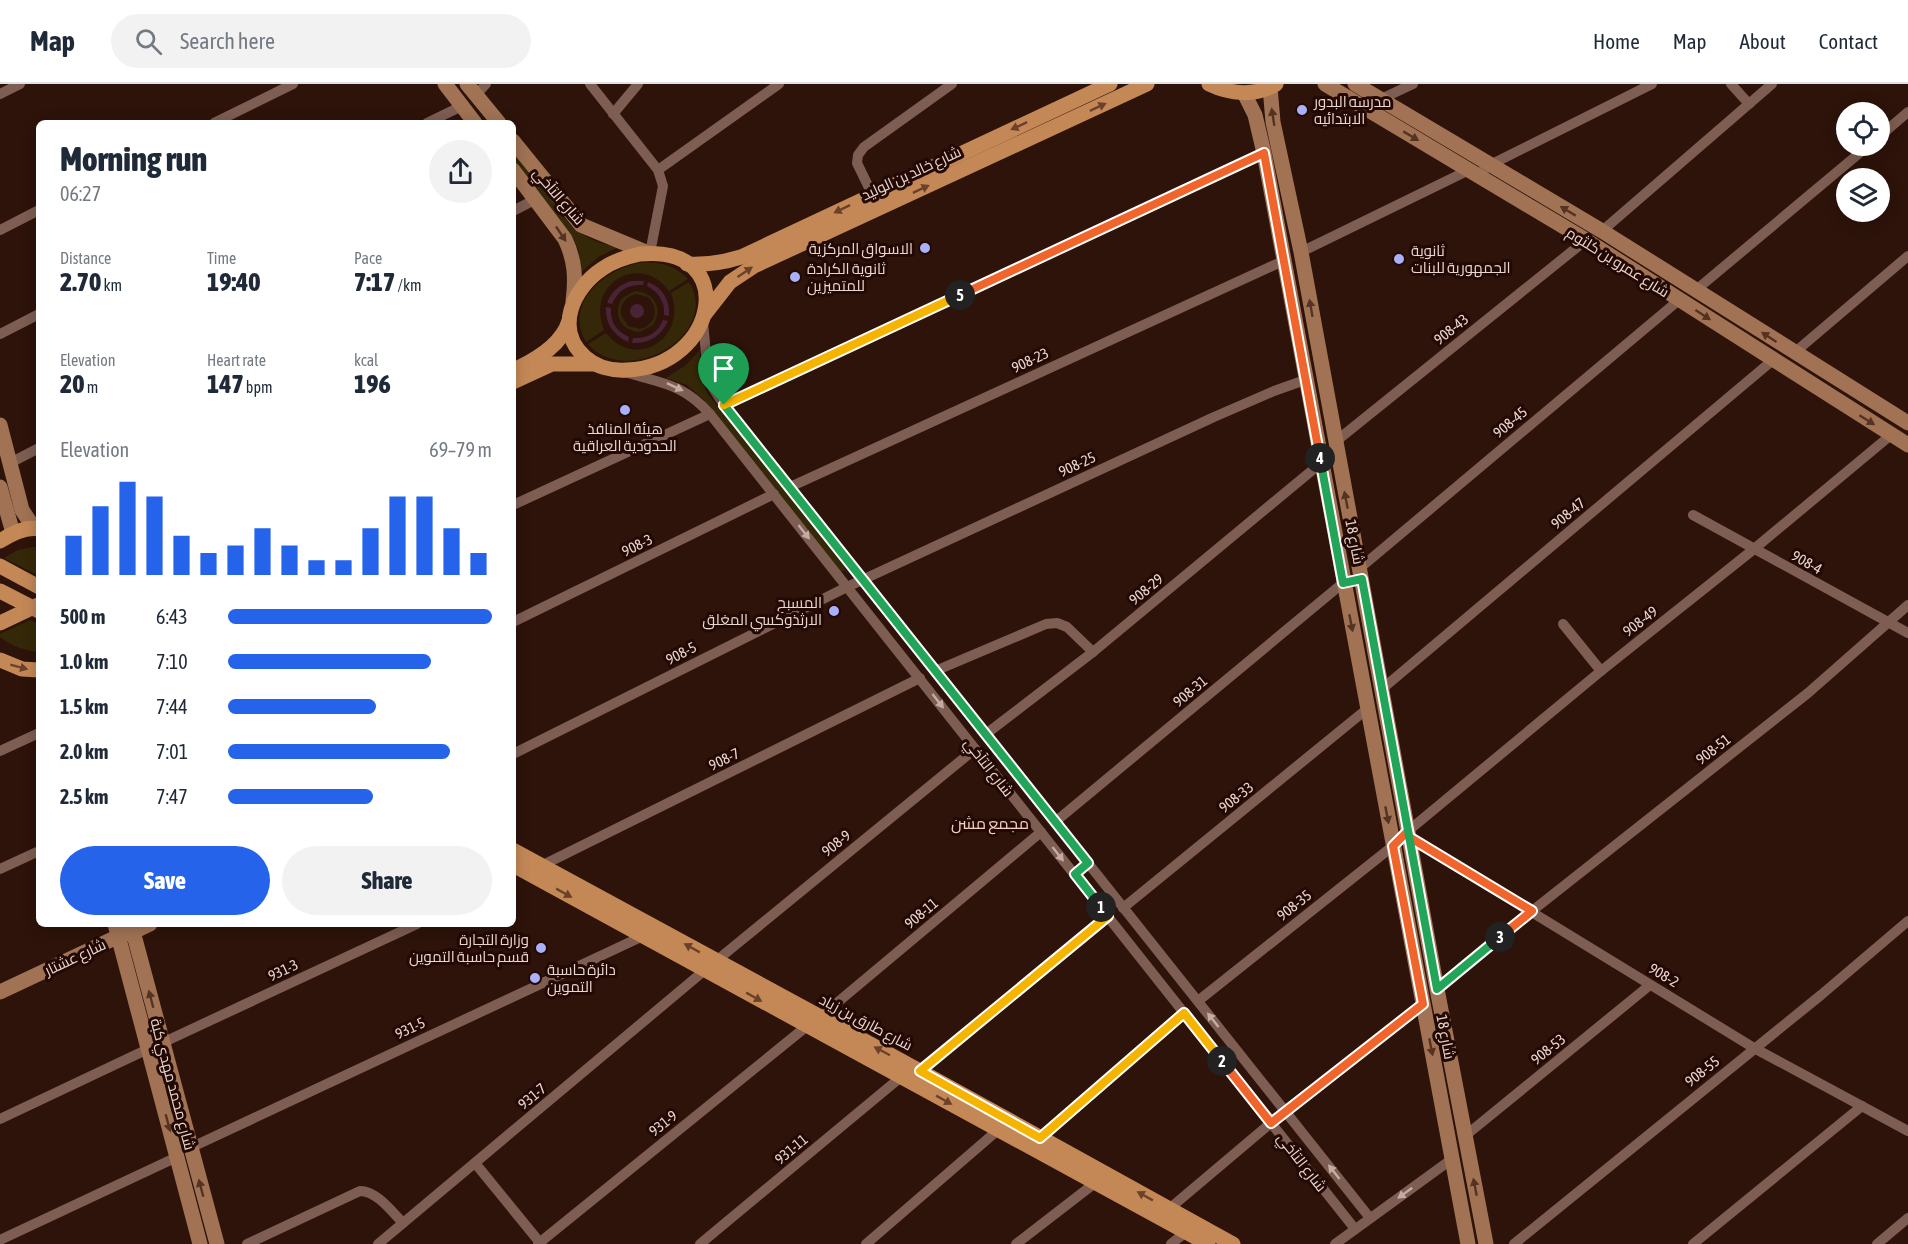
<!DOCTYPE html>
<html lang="en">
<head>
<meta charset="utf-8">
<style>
	:root { --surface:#fff; --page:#f2f2f3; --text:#1f2937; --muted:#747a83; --line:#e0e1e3; --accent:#2563eb }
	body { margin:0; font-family:"Asap Condensed",Cairo,sans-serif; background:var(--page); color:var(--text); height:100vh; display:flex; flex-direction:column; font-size:22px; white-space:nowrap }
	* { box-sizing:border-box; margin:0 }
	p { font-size:20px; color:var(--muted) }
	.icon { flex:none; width:33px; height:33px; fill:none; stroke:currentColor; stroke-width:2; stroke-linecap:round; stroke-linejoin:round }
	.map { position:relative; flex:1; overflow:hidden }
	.drawer { position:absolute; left:36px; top:36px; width:480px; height:807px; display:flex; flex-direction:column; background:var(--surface); border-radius:9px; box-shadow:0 3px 15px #0003 }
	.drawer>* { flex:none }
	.controls { position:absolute; left:1836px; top:18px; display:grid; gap:12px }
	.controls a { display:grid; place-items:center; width:54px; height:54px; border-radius:50%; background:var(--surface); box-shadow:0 3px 15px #0003; font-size:30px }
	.pin { position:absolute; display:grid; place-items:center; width:51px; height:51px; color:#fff; margin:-62px -26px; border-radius:50% 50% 50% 0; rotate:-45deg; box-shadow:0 0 6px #0007 }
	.pin .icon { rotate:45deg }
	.km { position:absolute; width:30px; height:30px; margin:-15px; border-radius:50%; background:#222; color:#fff; font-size:16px; line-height:30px; text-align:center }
	.round { display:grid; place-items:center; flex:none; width:63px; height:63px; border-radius:32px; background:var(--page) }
	.overview { display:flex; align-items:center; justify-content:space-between; height:102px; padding:0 24px }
	h1 { font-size:33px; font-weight:800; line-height:45px }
	.stats { display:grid; grid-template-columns:repeat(3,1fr); gap:9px; height:102px; padding:6px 24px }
	.stats div { display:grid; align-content:center }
	.stats b { font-size:26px; font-weight:800 }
	.stats small { font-size:16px; font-weight:400 }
	.stats p { font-size:16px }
	.chart { height:168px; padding:12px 24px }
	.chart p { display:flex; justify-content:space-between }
	.chart svg { width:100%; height:108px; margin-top:6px; stroke:var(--accent); stroke-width:6 }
	.button { display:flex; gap:12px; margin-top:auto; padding:12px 24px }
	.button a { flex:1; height:69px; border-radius:36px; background:var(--accent); color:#fff; font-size:24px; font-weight:800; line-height:69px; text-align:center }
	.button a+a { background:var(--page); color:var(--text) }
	ul { padding:0 24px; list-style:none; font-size:20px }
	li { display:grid; grid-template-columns:96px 72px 1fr; align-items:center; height:45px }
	li i { height:15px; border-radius:8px; background:var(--accent) }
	header { display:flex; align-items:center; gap:36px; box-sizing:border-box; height:84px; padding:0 30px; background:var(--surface); border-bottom:2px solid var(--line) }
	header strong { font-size:28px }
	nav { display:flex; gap:33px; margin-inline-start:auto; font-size:21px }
	.search { width:420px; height:54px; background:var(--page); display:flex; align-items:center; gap:15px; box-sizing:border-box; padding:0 21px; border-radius:33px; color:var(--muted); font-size:22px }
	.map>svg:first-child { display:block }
	.green { fill:#352808; fill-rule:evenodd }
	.water { fill:#4b2336 }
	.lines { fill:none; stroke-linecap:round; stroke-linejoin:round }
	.street { stroke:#7e5d52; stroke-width:10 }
	.secondary { stroke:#a17354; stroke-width:15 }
	.primary { stroke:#c48857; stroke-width:15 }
	.oneway { fill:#6b4229 }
	.oneway2 { fill:#553323 }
	.oneway3 { fill:#c4aca4 }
	.split-1-casing { stroke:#fff; stroke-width:12 }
	.split-2-casing { stroke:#fff; stroke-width:12 }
	.split-3-casing { stroke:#fff; stroke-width:12 }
	.split-4-casing { stroke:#fff; stroke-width:12 }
	.split-5-casing { stroke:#fff; stroke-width:12 }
	.split-6-casing { stroke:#fff; stroke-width:12 }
	.split-1 { stroke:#22a559; stroke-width:8 }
	.split-2 { stroke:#f5b400; stroke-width:8 }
	.split-3 { stroke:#f0652b; stroke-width:8 }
	.split-4 { stroke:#22a559; stroke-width:8 }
	.split-5 { stroke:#f0652b; stroke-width:8 }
	.split-6 { stroke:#f5b400; stroke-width:8 }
	.poi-dot { fill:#a9b0fc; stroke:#230903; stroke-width:2 }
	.labels { text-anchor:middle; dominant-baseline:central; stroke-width:6; stroke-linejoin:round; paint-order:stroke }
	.poi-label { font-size:15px; fill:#ead6d0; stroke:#230903; text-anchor:start }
	.street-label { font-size:15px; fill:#ead6d0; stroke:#230903 }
	.neighbourhood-label { font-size:16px; fill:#f6d0c3; stroke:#230903 }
</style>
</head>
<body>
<header>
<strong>Map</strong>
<div class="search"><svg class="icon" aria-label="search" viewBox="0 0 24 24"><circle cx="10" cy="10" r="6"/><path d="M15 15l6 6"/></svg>Search here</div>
<nav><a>Home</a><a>Map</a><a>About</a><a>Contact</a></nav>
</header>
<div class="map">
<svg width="1908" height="1160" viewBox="0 0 1908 1160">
	<rect width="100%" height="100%" fill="#2d130a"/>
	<g class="green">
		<path d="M 517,73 C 556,108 558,155 619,163 L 598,173 L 580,189 L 579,167 L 574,156 L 515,78 L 515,74 Z"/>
		<path d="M 639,179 C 658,177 675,181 688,195 L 669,207 C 641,168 585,199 604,246 L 586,258 C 563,219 605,186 639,179 Z"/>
		<path d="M 689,198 C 722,251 626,305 588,260 L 606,249 C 636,287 688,254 671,209 Z"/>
		<path d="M 635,207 C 654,208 664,225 653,241 L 640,248 C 621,247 612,230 622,214 ZM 636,210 L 648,213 C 660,225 656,240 640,245 L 628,242 L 621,231 C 620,220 625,213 636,210 Z"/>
		<path d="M 700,266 C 700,282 700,296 708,310 L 844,482 L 845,485 L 844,487 L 840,487 L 703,315 L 687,301 L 666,294 L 686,281 Z"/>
		<polygon points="33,463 39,463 39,492 4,474 18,466"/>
		<path d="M 30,536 L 39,540 L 39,568 C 23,566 12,562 0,553 L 0,550 Z"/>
	</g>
	<g class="water">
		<path d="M 631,197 L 644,197 L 643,201 C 628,200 618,206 612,220 L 607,219 C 612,207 619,201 631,197 Z"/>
		<path d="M 648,198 C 663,204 670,216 669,232 L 664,231 C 665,218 659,208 647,202 Z"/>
		<circle cx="637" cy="227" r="7"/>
		<path d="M 606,223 L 611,224 C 610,238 616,247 629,253 L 628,258 C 613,251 605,239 606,223 Z"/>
		<path d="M 663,236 L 668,237 C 661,252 649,260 632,259 L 633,254 C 647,255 658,249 663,236 Z"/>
	</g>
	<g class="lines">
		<g class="street">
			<polyline points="590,0 658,86"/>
			<polyline points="1731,0 1749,20"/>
			<polyline points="0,10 20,0"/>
			<polyline points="476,11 486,0"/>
			<polyline points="1381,15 1413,0"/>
			<polyline points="613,30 638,0"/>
			<polyline points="214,39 293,0"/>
			<polyline points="427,39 462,22"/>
			<polyline points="1880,52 1908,28"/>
			<polyline points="1477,91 1492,80 1652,0"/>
			<polyline points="872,110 857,79 858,71 864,63 952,0"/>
			<polyline points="513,127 536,115"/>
			<polyline points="0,146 39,126"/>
			<polyline points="1602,147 1772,0"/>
			<polyline points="1301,168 1469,86"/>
			<polyline points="650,169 663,102 658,86 779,0"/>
			<polyline points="1696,206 1868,62"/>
			<polyline points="703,238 708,291 713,304 724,321 1370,1134"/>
			<polyline points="0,250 39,230"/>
			<polyline points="1794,269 1908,172"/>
			<path d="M 625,288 C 663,300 682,299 710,330 L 1355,1145"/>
			<polyline points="724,321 1264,69"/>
			<polyline points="1335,358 1586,156"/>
			<polyline points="10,379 39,364"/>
			<polyline points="790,403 1283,177"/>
			<polyline points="513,421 710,330"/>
			<polyline points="1693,431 1908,549"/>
			<polyline points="1360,484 1679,216"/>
			<polyline points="513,538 774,410"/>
			<polyline points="1563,540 1601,587"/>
			<polyline points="935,587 1046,540 1057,539 1067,543 1093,568"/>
			<polyline points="1382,605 1773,276"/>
			<polyline points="986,650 1093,568 1321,379"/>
			<polyline points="0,667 39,649"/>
			<polyline points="513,670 847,503 1214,333 1274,307 1305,296"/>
			<polyline points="1055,738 1343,499"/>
			<polyline points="1409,753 1754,964 1908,1047"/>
			<polyline points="541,782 920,594"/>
			<polyline points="0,785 39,767"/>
			<polyline points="1123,824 1367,625"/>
			<polyline points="716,877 975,665"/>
			<polyline points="1437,905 1532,827 1808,609 1908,521"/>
			<polyline points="1198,917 1393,762 1408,747 1601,587 1754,465 1891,351"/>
			<polyline points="820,933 1041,748"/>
			<polyline points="162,959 417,840"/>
			<polyline points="920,987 1108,832"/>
			<polyline points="0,1035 148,965"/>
			<polyline points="1465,1052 1650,901"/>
			<polyline points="1040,1054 1184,929"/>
			<polyline points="190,1064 643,852"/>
			<polyline points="475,1079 541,1160"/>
			<polyline points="1169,1125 1285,1027 1423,920"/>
			<polyline points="0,1156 177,1073"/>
			<path d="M 247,1160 L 360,1107 C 377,1107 392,1128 403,1139"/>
			<polyline points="378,1160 705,886"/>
			<polyline points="538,1160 807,942"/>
			<polyline points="700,1160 901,993"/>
			<polyline points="866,1160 998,1046"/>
			<polyline points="1016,1160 1095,1099"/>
			<polyline points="1171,1160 1186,1148"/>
			<polyline points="1335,1160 1452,1075"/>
			<polyline points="1514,1160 1821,911 1908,837"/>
			<polyline points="1693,1160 1862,1022"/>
			<polyline points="1877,1160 1908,1134"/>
		</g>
		<g class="secondary">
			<polyline points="445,0 475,39"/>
			<polyline points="467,0 499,39"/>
			<polyline points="1325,0 1586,156 1908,361"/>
			<polyline points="1355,0 1602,147 1908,339"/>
			<polyline points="1270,3 1273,38 1301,168 1437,905 1486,1160"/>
			<polyline points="1244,9 1255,31 1264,69 1468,1160"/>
			<polyline points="513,57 581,141 648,169"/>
			<path d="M 513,86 L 565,155 C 575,176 576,194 573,217"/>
			<polyline points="0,341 22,426 34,444"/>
			<polyline points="0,403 13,449"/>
			<polyline points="115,840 200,1160"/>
			<polyline points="131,840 217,1160"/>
			<polyline points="0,908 119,852 133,848 150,840"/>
		</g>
		<g class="primary">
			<path d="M 1209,0 C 1230,10 1255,13 1276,0"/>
			<path d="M 640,170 C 741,160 718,283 627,286 C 612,287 596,283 585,273 C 554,246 573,204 602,185 C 613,177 626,173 640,170 Z"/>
			<path d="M 687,180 C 707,181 722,179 741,173 L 1110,0"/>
			<polyline points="705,230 730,198 754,182 1147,0"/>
			<path d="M 518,284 C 539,274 562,260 569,237"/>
			<polyline points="513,298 552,280 595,280"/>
			<path d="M 0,457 C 11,450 25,442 39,445"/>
			<polyline points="0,482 39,503"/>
			<polyline points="0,507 39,527"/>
			<polyline points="0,539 38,521"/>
			<polyline points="0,576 22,585 39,586"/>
			<polyline points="513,766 920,987 1233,1160"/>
			<polyline points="513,781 1208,1160"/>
		</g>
	</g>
	<defs><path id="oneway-solid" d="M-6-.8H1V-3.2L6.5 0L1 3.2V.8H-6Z" transform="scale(1.5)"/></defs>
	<g class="oneway">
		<use href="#oneway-solid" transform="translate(1098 23) rotate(-25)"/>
		<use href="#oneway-solid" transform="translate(1019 42) rotate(155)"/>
		<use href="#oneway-solid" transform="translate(921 105) rotate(-25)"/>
		<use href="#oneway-solid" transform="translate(842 125) rotate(154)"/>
		<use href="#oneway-solid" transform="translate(745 188) rotate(-34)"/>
		<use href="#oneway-solid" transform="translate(19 583) rotate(15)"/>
		<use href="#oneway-solid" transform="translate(564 809) rotate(29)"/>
		<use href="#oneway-solid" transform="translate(692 864) rotate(-151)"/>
		<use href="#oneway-solid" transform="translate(754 913) rotate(29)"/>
		<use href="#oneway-solid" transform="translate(882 967) rotate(-152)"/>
		<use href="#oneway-solid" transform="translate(944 1016) rotate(29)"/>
		<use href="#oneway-solid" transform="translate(1145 1112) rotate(-151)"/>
	</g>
	<g class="oneway2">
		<use href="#oneway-solid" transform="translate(1273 33) rotate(-99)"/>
		<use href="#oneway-solid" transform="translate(1411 52) rotate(31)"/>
		<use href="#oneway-solid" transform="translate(1568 127) rotate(-149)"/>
		<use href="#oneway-solid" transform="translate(561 150) rotate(56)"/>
		<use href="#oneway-solid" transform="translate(1311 224) rotate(-100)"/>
		<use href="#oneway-solid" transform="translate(1703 231) rotate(33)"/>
		<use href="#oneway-solid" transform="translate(1769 253) rotate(-147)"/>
		<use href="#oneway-solid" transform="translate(1867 336) rotate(32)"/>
		<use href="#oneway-solid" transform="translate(1346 416) rotate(-101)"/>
		<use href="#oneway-solid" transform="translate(1351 539) rotate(79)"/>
		<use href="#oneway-solid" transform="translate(1387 731) rotate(79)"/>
		<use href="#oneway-solid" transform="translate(151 915) rotate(-105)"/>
		<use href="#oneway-solid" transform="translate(1431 963) rotate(79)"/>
		<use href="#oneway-solid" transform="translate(168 1039) rotate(75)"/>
		<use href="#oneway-solid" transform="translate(1475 1103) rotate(-101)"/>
		<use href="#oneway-solid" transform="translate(201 1104) rotate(-105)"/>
	</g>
	<g class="oneway3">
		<use href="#oneway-solid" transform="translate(675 303) rotate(25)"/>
		<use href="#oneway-solid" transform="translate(804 448) rotate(52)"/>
		<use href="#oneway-solid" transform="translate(938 617) rotate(52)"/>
		<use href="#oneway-solid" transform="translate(1058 770) rotate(52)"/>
		<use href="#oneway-solid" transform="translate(1213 936) rotate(-128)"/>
		<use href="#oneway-solid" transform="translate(1334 1088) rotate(-128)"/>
		<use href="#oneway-solid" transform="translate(1405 1109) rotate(144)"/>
	</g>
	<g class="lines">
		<defs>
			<polyline id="split-1" points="724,321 1088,779 1075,790 1101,823"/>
			<polyline id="split-2" points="1101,823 1108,832 920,987 1040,1054 1184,929 1222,977"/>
			<polyline id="split-3" points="1222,977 1271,1039 1423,920 1393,762 1408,747 1409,753 1532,827 1500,853"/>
			<polyline id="split-4" points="1320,374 1343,499 1362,495 1437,905 1500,853"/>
			<polyline id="split-5" points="960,211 1264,69 1320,374"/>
			<polyline id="split-6" points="724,321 960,211"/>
		</defs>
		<use href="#split-1" class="split-1-casing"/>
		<use href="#split-2" class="split-2-casing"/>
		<use href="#split-3" class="split-3-casing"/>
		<use href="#split-4" class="split-4-casing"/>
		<use href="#split-5" class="split-5-casing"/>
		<use href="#split-6" class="split-6-casing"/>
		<use href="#split-1" class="split-1"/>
		<use href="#split-2" class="split-2"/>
		<use href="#split-3" class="split-3"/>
		<use href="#split-4" class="split-4"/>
		<use href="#split-5" class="split-5"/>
		<use href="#split-6" class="split-6"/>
	</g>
	<g class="poi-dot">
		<circle cx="1302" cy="26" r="6"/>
		<circle cx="925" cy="164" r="6"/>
		<circle cx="1399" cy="175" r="6"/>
		<circle cx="795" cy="193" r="6"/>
		<circle cx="625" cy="326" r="6"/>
		<circle cx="834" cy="527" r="6"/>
		<circle cx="541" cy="864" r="6"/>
		<circle cx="535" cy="894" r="6"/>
	</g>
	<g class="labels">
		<g class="poi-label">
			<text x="1314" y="17">مدرسه البدور<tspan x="1314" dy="17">الابتدائيه</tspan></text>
			<text x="913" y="164" text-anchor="end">الاسواق المركزية</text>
			<text x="1411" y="166">ثانوية<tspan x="1411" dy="17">الجمهورية للبنات</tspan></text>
			<text x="807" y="184">ثانوية الكرادة<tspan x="807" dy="17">للمتميزين</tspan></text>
			<text x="625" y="344" text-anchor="middle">هيئة المنافذ<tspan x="625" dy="17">الحدودية العراقية</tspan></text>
			<text x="822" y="518" text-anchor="end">المسبح<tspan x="822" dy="17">الارثذوكسي المغلق</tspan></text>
			<text x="529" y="855" text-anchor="end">وزارة التجارة<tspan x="529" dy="17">قسم حاسبة التموين</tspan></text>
			<text x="547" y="885">دائرة حاسبة<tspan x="547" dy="17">التموين</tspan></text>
		</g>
		<g class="street-label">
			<text transform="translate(911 89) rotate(-25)">شارع خالد بن الوليد</text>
			<text transform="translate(559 112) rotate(49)">شارع التآخي</text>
			<text transform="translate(1618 178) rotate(32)">شارع عمرو بن كلثوم</text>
			<text transform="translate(1451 245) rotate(-39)">908-43</text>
			<text transform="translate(1030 276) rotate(-25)">908-23</text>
			<text transform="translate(1510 338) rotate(-40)">908-45</text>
			<text transform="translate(1077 380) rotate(-25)">908-25</text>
			<text transform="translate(1568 429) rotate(-40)">908-47</text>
			<text transform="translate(1355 458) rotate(79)">شارع 18</text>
			<text transform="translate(637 461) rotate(-26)">908-3</text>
			<text transform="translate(1807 478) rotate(29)">908-4</text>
			<text transform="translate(1146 505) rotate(-40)">908-29</text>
			<text transform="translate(1640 537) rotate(-38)">908-49</text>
			<text transform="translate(681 569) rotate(-27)">908-5</text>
			<text transform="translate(1190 607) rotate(-40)">908-31</text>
			<text transform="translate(1713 665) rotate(-38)">908-51</text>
			<text transform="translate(724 675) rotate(-26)">908-7</text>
			<text transform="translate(989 683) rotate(52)">شارع التآخي</text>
			<text transform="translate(1236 713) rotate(-39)">908-33</text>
			<text transform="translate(836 759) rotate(-39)">908-9</text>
			<text transform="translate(1294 821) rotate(-39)">908-35</text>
			<text transform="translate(921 829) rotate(-40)">908-11</text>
			<text transform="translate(75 873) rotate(-25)">شارع عشتار</text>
			<text transform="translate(283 886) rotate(-25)">931-3</text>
			<text transform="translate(1664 891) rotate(31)">908-2</text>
			<text transform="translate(866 938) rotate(28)">شارع طارق بن زياد</text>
			<text transform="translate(410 944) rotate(-25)">931-5</text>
			<text transform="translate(1446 953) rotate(79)">شارع 18</text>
			<text transform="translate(1548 965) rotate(-39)">908-53</text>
			<text transform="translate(1702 987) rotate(-39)">908-55</text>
			<text transform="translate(173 1000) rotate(75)">شارع محمد مهدي كبة</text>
			<text transform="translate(532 1012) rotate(-40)">931-7</text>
			<text transform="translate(663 1039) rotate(-39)">931-9</text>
			<text transform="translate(791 1065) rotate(-40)">931-11</text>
			<text transform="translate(1302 1078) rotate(52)">شارع التآخي</text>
		</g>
		<g class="neighbourhood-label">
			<text x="990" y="739">مجمع مشن</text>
		</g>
	</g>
</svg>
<div class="controls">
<a><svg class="icon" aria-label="locate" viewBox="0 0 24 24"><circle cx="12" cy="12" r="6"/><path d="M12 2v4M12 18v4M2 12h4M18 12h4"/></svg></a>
<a><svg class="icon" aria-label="layers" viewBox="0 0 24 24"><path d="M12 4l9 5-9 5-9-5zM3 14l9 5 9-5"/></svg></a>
</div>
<div class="pin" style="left:724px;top:321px;background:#1e9e55"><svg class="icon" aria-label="arrive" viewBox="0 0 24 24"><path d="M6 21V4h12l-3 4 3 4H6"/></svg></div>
<b class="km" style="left:1101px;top:823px">1</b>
<b class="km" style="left:1222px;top:977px">2</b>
<b class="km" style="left:1500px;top:853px">3</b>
<b class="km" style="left:1320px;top:374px">4</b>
<b class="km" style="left:960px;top:211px">5</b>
<section class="drawer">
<div class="overview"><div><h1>Morning run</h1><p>06:27</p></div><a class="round"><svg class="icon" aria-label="share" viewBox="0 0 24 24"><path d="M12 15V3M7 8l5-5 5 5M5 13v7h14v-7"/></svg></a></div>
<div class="stats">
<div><p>Distance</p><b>2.70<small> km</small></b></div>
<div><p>Time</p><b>19:40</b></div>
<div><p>Pace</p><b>7:17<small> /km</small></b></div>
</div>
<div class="stats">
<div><p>Elevation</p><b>20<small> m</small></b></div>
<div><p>Heart rate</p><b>147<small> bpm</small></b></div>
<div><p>kcal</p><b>196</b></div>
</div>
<div class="chart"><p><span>Elevation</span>69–79 m</p>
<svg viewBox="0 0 160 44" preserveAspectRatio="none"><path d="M5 44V28M15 44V16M25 44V6M35 44V12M45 44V28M55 44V35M65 44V32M75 44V25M85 44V32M95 44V38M105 44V38M115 44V25M125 44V12M135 44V12M145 44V25M155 44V35"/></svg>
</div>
<ul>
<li><b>500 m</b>6:43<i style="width:100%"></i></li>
<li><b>1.0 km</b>7:10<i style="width:77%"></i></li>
<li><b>1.5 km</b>7:44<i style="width:56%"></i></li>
<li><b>2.0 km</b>7:01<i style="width:84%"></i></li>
<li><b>2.5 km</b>7:47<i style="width:55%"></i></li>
</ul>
<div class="button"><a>Save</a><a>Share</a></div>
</section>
</div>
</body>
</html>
